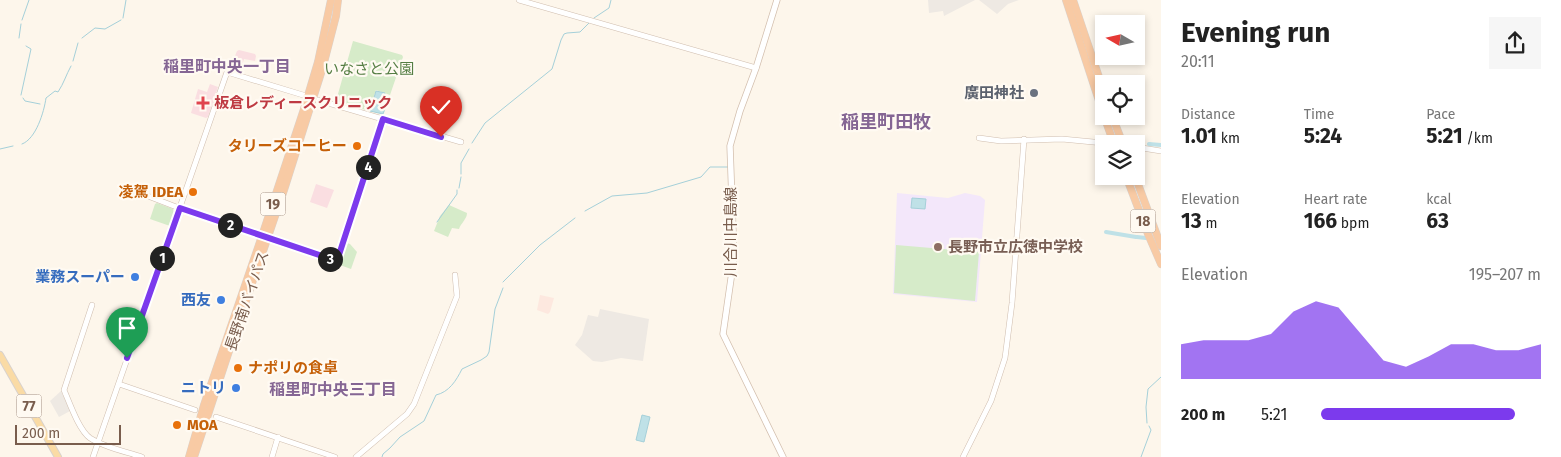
<!DOCTYPE html>
<html lang="en">
<head>
<meta charset="utf-8">
<style>
	:root { --surface:#fff; --page:#f6f6f6; --text:#222; --muted:#767676; --accent:#7c3aed }
	body { margin:0; font-family:"Fira Sans","Noto Sans JP",sans-serif; background:var(--page); color:var(--text); height:100vh; display:flex; flex-direction:column; font-size:19px; white-space:nowrap }
	* { box-sizing:border-box; margin:0 }
	p { font-size:16px; color:var(--muted) }
	.icon { flex:none; width:28px; height:28px; fill:none; stroke:currentColor; stroke-width:2; stroke-linecap:round; stroke-linejoin:round }
	.map { position:relative; flex:1; overflow:hidden }
	.side { display:flex; flex-direction:column; background:var(--surface); width:400px }
	.side>* { flex:none }
	.needle { width:32px; rotate:279deg }
	.fabs { position:absolute; left:1095px; top:15px; display:grid; gap:10px }
	.fabs a { display:grid; place-items:center; width:50px; height:50px; border-radius:0px; background:var(--surface); box-shadow:0 2px 8px #0003; font-size:25px }
	.scale { position:absolute; left:15px; bottom:12px; width:106px; box-sizing:border-box; padding-left:5px; border:2px solid #795d4d; border-top:0; font-size:14px; line-height:18px; white-space:nowrap; color:#795d4d; -webkit-text-stroke:4px #fffaf2; paint-order:stroke }
	.pin { position:absolute; display:grid; place-items:center; width:42px; height:42px; color:#fff; margin:-51px -21px; border-radius:50% 50% 50% 0; rotate:-45deg; box-shadow:0 0 5px #0007 }
	.pin .icon { rotate:45deg }
	.km { position:absolute; width:25px; height:25px; margin:-12px; border-radius:50%; background:#222; color:#fff; font-size:14px; line-height:25px; text-align:center }
	.round { display:grid; place-items:center; flex:none; width:52px; height:52px; border-radius:0px; background:var(--page) }
	.headline { display:flex; align-items:center; justify-content:space-between; height:85px; padding:0 20px }
	h1 { font-size:28px; font-weight:700; line-height:38px }
	.stats { display:grid; grid-template-columns:repeat(3,1fr); gap:8px; height:85px; padding:5px 20px }
	.stats div { display:grid; align-content:center }
	.stats b { font-size:21px; font-weight:700 }
	.stats small { font-size:14px; font-weight:400 }
	.stats p { font-size:14px }
	.chart { height:140px; padding:10px 20px }
	.chart p { display:flex; justify-content:space-between }
	.chart svg { width:100%; height:90px; margin-top:5px; fill:var(--accent); opacity:.7 }
	ul { padding:0 20px; list-style:none; font-size:16px }
	li { display:grid; grid-template-columns:80px 60px 1fr; align-items:center; height:38px }
	li i { height:12px; border-radius:6px; background:var(--accent) }
	main { display:flex; flex:1; min-height:0 }
	.map>svg:first-child { display:block }
	.commercial { fill:#fde8df }
	.industrial { fill:#eee9e3 }
	.education { fill:#f3e7fa }
	.medical { fill:#fadee1 }
	.green { fill:#d6ebc9 }
	.water { fill:#bfe1e7; stroke:#a5d0d9 }
	.lines { fill:none; stroke-linecap:round; stroke-linejoin:round }
	.stream { stroke:#a5d0d9; stroke-width:1 }
	.canal { stroke:#bfe1e7; stroke-width:4 }
	.tertiary-casing { stroke:#d0beaf; stroke-width:6 }
	.secondary-casing { stroke:#d3bfae; stroke-width:7 }
	.primary-casing { stroke:#d9d2cd; stroke-width:8 }
	.trunk-casing { stroke:#d9d2cd; stroke-width:8 }
	.tertiary { stroke:#fff; stroke-width:5 }
	.secondary { stroke:#fff; stroke-width:5.5 }
	.primary { stroke:#fadba5; stroke-width:6 }
	.trunk { stroke:#f8caa4; stroke-width:7 }
	.route-casing { stroke:#fff; stroke-width:10 }
	.route { stroke:#7c3aed; stroke-width:6 }
	.worship-dot { fill:#6b7280; stroke:#fffaf2; stroke-width:2 }
	.health-dot { fill:#e0444e; stroke:#fffaf2; stroke-width:2 }
	.food-dot { fill:#e8710a; stroke:#fffaf2; stroke-width:2 }
	.education-dot { fill:#8d6e63; stroke:#fffaf2; stroke-width:2 }
	.shop-dot { fill:#3f7fe0; stroke:#fffaf2; stroke-width:2 }
	.labels { text-anchor:middle; dominant-baseline:central; stroke-width:4.5; stroke-linejoin:round; paint-order:stroke }
	.shield { fill:#fffaf2; stroke:#a18c7e; stroke-width:1 }
	.shield-label { font-size:14px; font-weight:bold; fill:#795d4d }
	.park-label { font-size:15px; fill:#557e44; stroke:#fffaf2 }
	.worship-label { font-size:15px; font-weight:bold; fill:#5b616d; stroke:#fffaf2; text-anchor:end }
	.health-label { font-size:15px; font-weight:bold; fill:#be3a42; stroke:#fffaf2; text-anchor:start }
	.food-label { font-size:15px; font-weight:bold; fill:#c56008; stroke:#fffaf2; text-anchor:end }
	.street-label { font-size:15px; fill:#795d4d; stroke:#fffaf2 }
	.education-label { font-size:15px; font-weight:bold; fill:#785e54; stroke:#fffaf2; text-anchor:start }
	.shop-label { font-size:15px; font-weight:bold; fill:#366cbe; stroke:#fffaf2; text-anchor:end }
	.neighbourhood-label { font-size:16px; font-weight:bold; fill:#856694; stroke:#fffaf2 }
	.quarter-label { font-size:18px; font-weight:bold; fill:#856694; stroke:#fffaf2 }
</style>
</head>
<body>
<main>
<div class="map">
<svg width="1161" height="457" viewBox="0 0 1161 457">
	<rect width="100%" height="100%" fill="#fdf6eb"/>
	<polygon class="commercial" points="540,295 554,298 550,312 548,314 537,310"/>
	<g class="industrial">
		<polygon points="928,0 975,0 944,16 943,11 929,13"/>
		<polygon points="979,0 1019,0 1008,4 997,14"/>
		<polygon points="600,309 649,319 643,361 621,358 602,362 593,361 575,345 582,335 588,315 598,317"/>
		<polygon points="61,391 70,411 59,417 50,401"/>
	</g>
	<polygon class="education" points="897,193 948,198 965,193 980,196 985,200 977,302 893,294"/>
	<g class="medical">
		<polygon points="239,50 255,54 256,56 255,61 244,59 240,72 230,68 237,51"/>
		<polygon points="210,84 218,87 208,117 206,118 191,113 198,89 207,92"/>
		<polygon points="316,184 334,190 327,208 310,202"/>
	</g>
	<g class="green">
		<polygon points="353,41 402,55 403,57 390,95 376,90 369,111 336,101"/>
		<polygon points="157,203 173,209 174,213 170,226 150,219 155,204"/>
		<path d="M 449,205 L 467,213 C 467,219 461,223 459,229 L 452,228 L 448,237 L 434,231 L 440,216 Z"/>
		<polygon points="347,243 350,244 357,252 351,269 340,265"/>
		<polygon points="896,245 979,252 975,301 894,293"/>
	</g>
	<g class="water">
		<polygon points="376,91 385,93 384,96 387,97 386,100 388,101 383,114 370,111"/>
		<polygon points="912,198 926,199 925,209 911,208"/>
		<polygon points="642,415 650,417 644,442 636,440"/>
	</g>
	<g class="lines">
		<g class="stream">
			<polyline points="123,18 126,0"/>
			<polyline points="594,18 609,8 611,0"/>
			<polyline points="22,20 29,0"/>
			<polyline points="19,38 21,24"/>
			<polyline points="82,38 95,28 105,29 121,20"/>
			<polyline points="73,61 78,43"/>
			<polyline points="21,95 31,49 26,46"/>
			<polyline points="23,98 25,101 40,104"/>
			<polyline points="472,143 485,123 552,69 561,40 564,34 567,33 580,32 589,23"/>
			<path d="M 22,144 C 36,139 44,112 46,98 L 55,91 L 58,92 C 64,83 66,75 71,66"/>
			<polyline points="0,149 13,146"/>
			<polyline points="461,174 461,163 469,149"/>
			<polyline points="459,188 461,177"/>
			<polyline points="585,211 612,196 647,193 701,177 710,167 728,167"/>
			<polyline points="437,222 457,194 457,190"/>
			<polyline points="503,282 540,245 575,218"/>
			<polyline points="1147,423 1146,407 1148,389 1161,377"/>
			<path d="M 382,457 L 383,454 L 390,448 L 400,437 L 424,421 L 436,395 C 449,392 456,381 462,369 L 481,360 L 487,356 L 489,352 L 495,309 L 503,288"/>
			<polyline points="1141,457 1151,430 1149,426"/>
		</g>
		<g class="canal">
			<polyline points="1101,138 1107,139"/>
			<polyline points="1132,142 1134,142"/>
			<polyline points="1138,142 1143,143"/>
			<polyline points="1149,144 1161,145"/>
			<polyline points="1106,232 1136,237"/>
			<polyline points="1137,237 1146,238"/>
		</g>
		<defs>
			<g id="tertiary">
				<polyline points="519,0 756,68"/>
				<polyline points="318,100 461,142"/>
				<polyline points="979,138 1001,141 1062,139 1114,144"/>
				<polyline points="1136,147 1161,151"/>
				<polyline points="127,188 179,208 337,261 383,119"/>
				<path d="M 92,305 L 64,390 C 70,404 79,430 90,438 C 103,447 127,452 142,457"/>
				<polyline points="119,384 195,410"/>
				<polyline points="216,417 335,457"/>
				<polyline points="93,457 227,72 303,95"/>
				<polyline points="272,457 278,437"/>
				<polyline points="356,457 407,414 414,404 457,296 455,275"/>
				<polyline points="963,457 991,401 1005,358 1012,303 1024,139"/>
			</g>
			<polyline id="secondary" points="777,0 756,68 740,111 730,146 734,258 723,334 783,457"/>
			<polyline id="primary" points="0,355 58,457"/>
			<g id="trunk">
				<polyline points="1066,0 1104,116"/>
				<polyline points="1073,0 1104,92"/>
				<polyline points="1104,116 1114,144"/>
				<polyline points="1112,116 1123,144"/>
				<polyline points="1126,176 1148,234 1161,264"/>
				<polyline points="1135,176 1161,246"/>
				<polyline points="189,457 204,405 262,236 304,109 318,62 331,0"/>
				<polyline points="194,457 236,330 284,190 322,70 336,16 338,0"/>
			</g>
		</defs>
		<use href="#tertiary" class="tertiary-casing"/>
		<use href="#secondary" class="secondary-casing"/>
		<use href="#primary" class="primary-casing"/>
		<use href="#trunk" class="trunk-casing"/>
		<use href="#tertiary" class="tertiary"/>
		<use href="#secondary" class="secondary"/>
		<use href="#primary" class="primary"/>
		<use href="#trunk" class="trunk"/>
	</g>
	<g class="lines">
		<defs>
			<polyline id="route" points="127,358 180,208 337,261 383,119 441,137"/>
		</defs>
		<use href="#route" class="route-casing"/>
		<use href="#route" class="route"/>
	</g>
	<circle class="worship-dot" cx="1034" cy="93" r="5"/>
	<path class="health-dot" d="M200.5 95.5h5v5h5v5h-5v5h-5v-5h-5v-5h5z"/>
	<g class="food-dot">
		<circle cx="357" cy="146" r="5"/>
		<circle cx="193" cy="192" r="5"/>
		<circle cx="238" cy="368" r="5"/>
		<circle cx="177" cy="425" r="5"/>
	</g>
	<circle class="education-dot" cx="938" cy="247" r="5"/>
	<g class="shop-dot">
		<circle cx="135" cy="277" r="5"/>
		<circle cx="221" cy="300" r="5"/>
		<circle cx="236" cy="388" r="5"/>
	</g>
	<g class="labels">
		<g class="shield">
			<rect x="260.5" y="192.5" width="25" height="23" rx="4"/>
			<rect x="1130.5" y="209.5" width="25" height="23" rx="4"/>
			<rect x="16.5" y="394.5" width="25" height="23" rx="4"/>
		</g>
		<g class="shield-label">
			<text x="273" y="204">19</text>
			<text x="1143" y="221">18</text>
			<text x="29" y="406">77</text>
		</g>
		<g class="park-label">
			<text x="369" y="69">いなさと公園</text>
		</g>
		<g class="worship-label">
			<text x="1024" y="93">廣田神社</text>
		</g>
		<g class="health-label">
			<text x="214" y="103">板倉レディースクリニック</text>
		</g>
		<g class="food-label">
			<text x="347" y="146">タリーズコーヒー</text>
			<text x="183" y="192">凌駕 IDEA</text>
			<text x="248" y="368" text-anchor="start">ナポリの食卓</text>
			<text x="187" y="425" text-anchor="start">MOA</text>
		</g>
		<g class="street-label">
			<text transform="translate(731 232) rotate(-90)">川合川中島線</text>
			<text transform="translate(247 301) rotate(-71)">長野南バイパス</text>
		</g>
		<g class="education-label">
			<text x="948" y="247">長野市立広徳中学校</text>
		</g>
		<g class="shop-label">
			<text x="125" y="277">業務スーパー</text>
			<text x="211" y="300">西友</text>
			<text x="226" y="388">ニトリ</text>
		</g>
		<g class="neighbourhood-label">
			<text x="227" y="66">稲里町中央一丁目</text>
			<text x="333" y="389">稲里町中央三丁目</text>
		</g>
		<g class="quarter-label">
			<text x="886" y="122">稲里町田牧</text>
		</g>
	</g>
</svg>
<div class="fabs">
<a><svg class="needle" viewBox="-14 -14 28 28"><path d="M0-13l5 13h-10z" fill="#e53935"/><path d="M0 13l5-13h-10z" fill="#767676"/></svg></a>
<a><svg class="icon" aria-label="locate" viewBox="0 0 24 24"><circle cx="12" cy="12" r="6"/><path d="M12 2v4M12 18v4M2 12h4M18 12h4"/></svg></a>
<a><svg class="icon" aria-label="layers" viewBox="0 0 24 24"><path d="M12 4l9 5-9 5-9-5zM3 14l9 5 9-5"/></svg></a>
</div>
<div class="scale">200 m</div>
<div class="pin" style="left:127px;top:358px;background:#1e9e55"><svg class="icon" aria-label="arrive" viewBox="0 0 24 24"><path d="M6 21V4h12l-3 4 3 4H6"/></svg></div>
<div class="pin" style="left:441px;top:137px;background:#d93025"><svg class="icon" aria-label="check" viewBox="0 0 24 24"><path d="M5 12l5 5 9-10"/></svg></div>
<b class="km" style="left:162px;top:258px">1</b>
<b class="km" style="left:230px;top:225px">2</b>
<b class="km" style="left:330px;top:259px">3</b>
<b class="km" style="left:368px;top:167px">4</b>
</div>
<section class="side">
<div class="headline"><div><h1>Evening run</h1><p>20:11</p></div><a class="round"><svg class="icon" aria-label="share" viewBox="0 0 24 24"><path d="M12 15V3M7 8l5-5 5 5M5 13v7h14v-7"/></svg></a></div>
<div class="stats">
<div><p>Distance</p><b>1.01<small> km</small></b></div>
<div><p>Time</p><b>5:24</b></div>
<div><p>Pace</p><b>5:21<small> /km</small></b></div>
</div>
<div class="stats">
<div><p>Elevation</p><b>13<small> m</small></b></div>
<div><p>Heart rate</p><b>166<small> bpm</small></b></div>
<div><p>kcal</p><b>63</b></div>
</div>
<div class="chart"><p><span>Elevation</span>195–207 m</p>
<svg viewBox="0 0 160 44" preserveAspectRatio="none"><path d="M0 44V27L10 25L20 25L30 25L40 22L50 11L60 6L70 9L80 22L90 35L100 38L110 33L120 27L130 27L140 30L150 30L160 27V44z"/></svg>
</div>
<ul>
<li><b>200 m</b>5:21<i style="width:88%"></i></li>
</ul>
</section>
</main>
</body>
</html>
